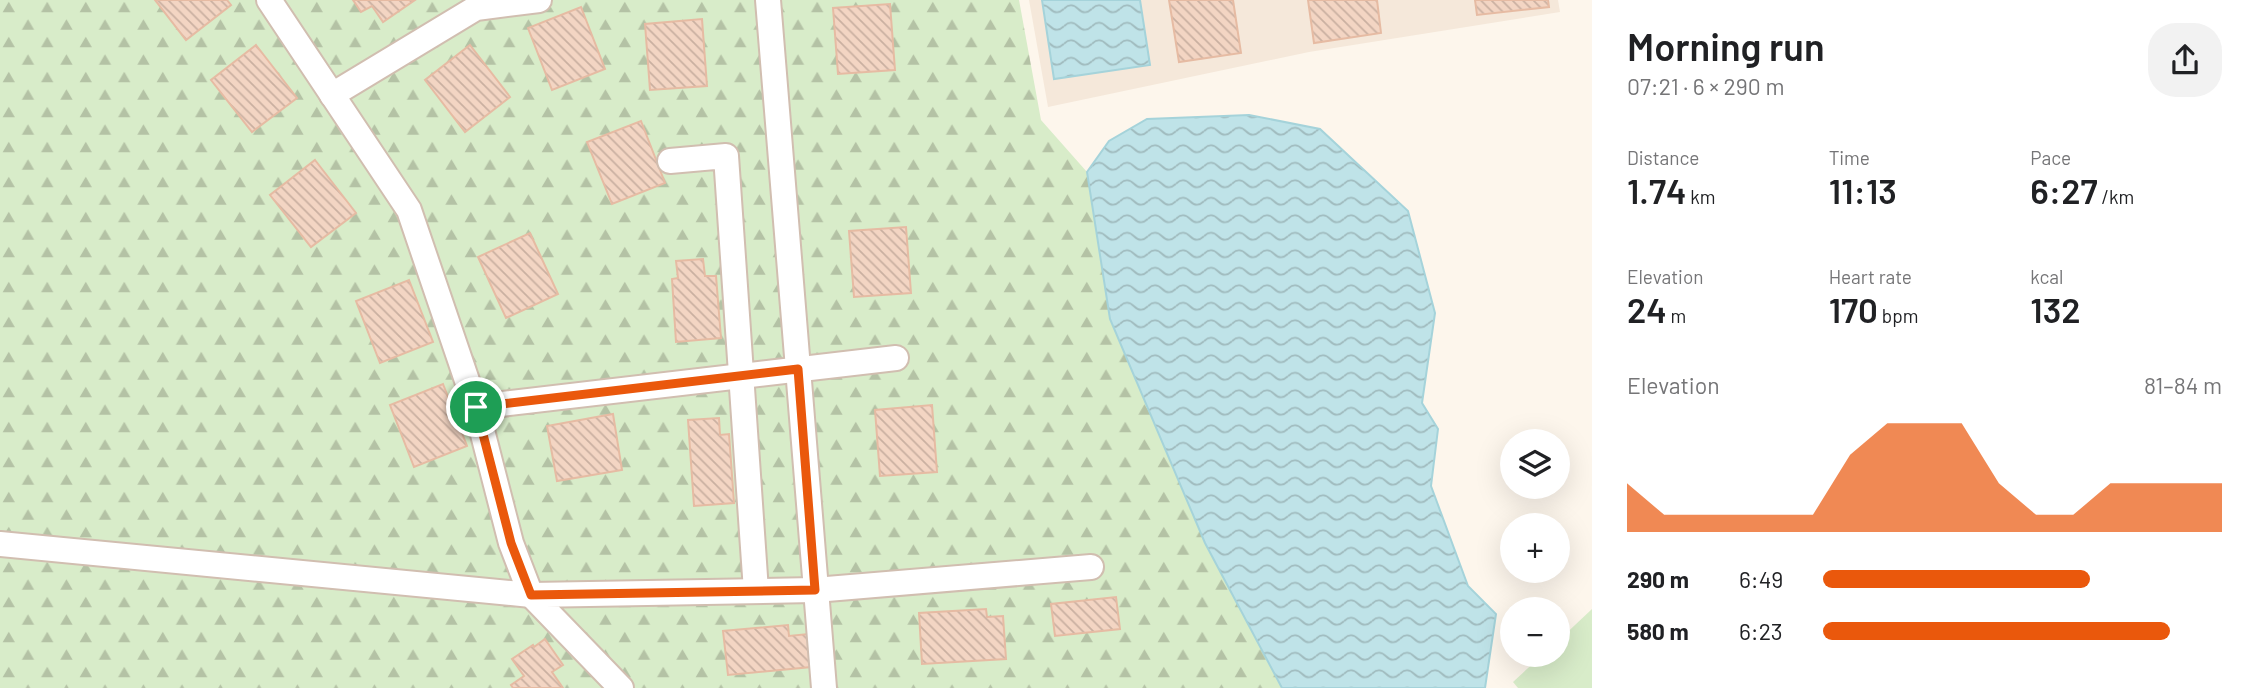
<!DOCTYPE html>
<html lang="en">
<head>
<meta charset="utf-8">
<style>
	:root { --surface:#fff; --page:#f2f2f2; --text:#202124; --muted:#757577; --accent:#ea580c }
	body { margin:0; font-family:Barlow,sans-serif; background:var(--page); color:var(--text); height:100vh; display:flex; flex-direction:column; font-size:26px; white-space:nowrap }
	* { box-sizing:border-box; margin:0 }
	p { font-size:23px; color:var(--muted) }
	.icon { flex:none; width:38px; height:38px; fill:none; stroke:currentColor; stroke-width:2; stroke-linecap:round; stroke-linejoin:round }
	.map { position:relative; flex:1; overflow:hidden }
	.panel { display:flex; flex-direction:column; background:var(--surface); width:665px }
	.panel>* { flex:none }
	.fabs { position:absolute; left:1500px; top:429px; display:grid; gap:14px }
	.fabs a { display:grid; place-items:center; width:70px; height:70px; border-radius:50%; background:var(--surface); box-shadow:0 7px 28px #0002; font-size:35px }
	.pin { position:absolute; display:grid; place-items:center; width:60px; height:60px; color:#fff; margin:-30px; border:4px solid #fff; border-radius:50%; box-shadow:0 2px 7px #0007 }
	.round { display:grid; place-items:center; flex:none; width:74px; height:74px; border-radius:28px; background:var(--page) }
	.headline { display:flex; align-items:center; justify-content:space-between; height:119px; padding:0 35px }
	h1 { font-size:38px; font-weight:600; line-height:52px }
	.metrics { display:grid; grid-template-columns:repeat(3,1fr); gap:10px; height:119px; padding:7px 35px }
	.metrics div { display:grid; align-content:center }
	.metrics b { font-size:35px; font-weight:600 }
	.metrics small { font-size:19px; font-weight:400 }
	.metrics p { font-size:19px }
	.chart { height:196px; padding:14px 35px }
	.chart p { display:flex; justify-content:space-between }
	.chart svg { width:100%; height:126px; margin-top:7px; fill:var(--accent); opacity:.7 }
	ul { padding:0 35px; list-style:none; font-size:23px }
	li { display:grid; grid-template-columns:112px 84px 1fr; align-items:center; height:52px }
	li i { height:18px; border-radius:9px; background:var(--accent) }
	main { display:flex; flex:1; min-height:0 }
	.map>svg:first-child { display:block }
	.residential { fill:#f5e8da }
	.forest { fill:url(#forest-firs) }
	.garden { fill:#d8ecc9 }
	.water { fill:url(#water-waves); stroke:#a5d3da; stroke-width:2 }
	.building { fill:url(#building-back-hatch); stroke:#e6bba3; stroke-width:2 }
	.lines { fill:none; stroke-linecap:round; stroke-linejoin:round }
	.street-casing { stroke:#d1beb0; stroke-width:28 }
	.street { stroke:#fff; stroke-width:24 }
	.route-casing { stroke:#fff; stroke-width:14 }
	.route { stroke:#ea580c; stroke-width:9 }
</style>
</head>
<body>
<main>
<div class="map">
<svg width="1592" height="688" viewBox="0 0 1592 688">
	<defs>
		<pattern id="forest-firs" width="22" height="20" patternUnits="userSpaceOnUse" patternTransform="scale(1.75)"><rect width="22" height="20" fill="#d8ecc9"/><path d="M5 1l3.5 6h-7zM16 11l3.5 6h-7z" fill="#b4c2a5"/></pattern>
		<pattern id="water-waves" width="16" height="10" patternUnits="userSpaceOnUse" patternTransform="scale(1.75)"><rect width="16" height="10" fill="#bfe3e8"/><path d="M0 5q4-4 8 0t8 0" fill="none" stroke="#a0bbbe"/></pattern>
		<pattern id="building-back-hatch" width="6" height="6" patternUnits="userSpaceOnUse" patternTransform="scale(1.75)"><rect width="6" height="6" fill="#f3d5c3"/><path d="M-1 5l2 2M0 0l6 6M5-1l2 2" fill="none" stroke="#cab0a1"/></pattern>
	</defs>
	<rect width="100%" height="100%" fill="#fdf6ec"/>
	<polygon class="residential" points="1029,0 1558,0 1560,12 1309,52 1048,107"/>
	<polygon class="forest" points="0,0 1019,0 1041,120 1087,172 1110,319 1205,543 1282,688 0,688"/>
	<polygon class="garden" points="1592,609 1592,688 1518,688 1513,682 1542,655 1558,654 1558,641"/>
	<g class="water">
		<polygon points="1042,0 1140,0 1150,65 1054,79"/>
		<polygon points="1249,115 1320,129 1408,211 1435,313 1422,403 1438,429 1431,486 1468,586 1496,614 1485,688 1282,688 1205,543 1110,319 1087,172 1109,141 1147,119"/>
	</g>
	<g class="building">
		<polygon points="155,0 227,0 231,5 186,40"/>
		<polygon points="353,0 415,0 383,22 372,6 361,12"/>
		<polygon points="1169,0 1233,0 1241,53 1179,62"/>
		<polygon points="1308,0 1377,0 1381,33 1314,43"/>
		<polygon points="1475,0 1548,0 1549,7 1477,15"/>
		<polygon points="890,4 895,70 838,74 833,8"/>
		<polygon points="581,7 605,69 552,90 528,28"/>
		<polygon points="702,19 707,86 650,90 645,24"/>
		<polygon points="256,45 297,98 252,132 211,80"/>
		<polygon points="470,45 510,97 465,132 425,80"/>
		<polygon points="641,121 665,183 612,204 587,142"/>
		<polygon points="315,160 356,213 311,247 270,195"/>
		<polygon points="906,227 911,293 854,297 849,231"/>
		<polygon points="530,233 558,294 506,318 478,257"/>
		<polygon points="703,259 705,276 716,276 721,338 676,342 672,279 678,278 676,261"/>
		<polygon points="409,280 433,342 380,363 356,301"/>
		<polygon points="443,384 467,446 414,467 390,405"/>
		<polygon points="932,405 937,472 880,476 875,410"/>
		<polygon points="613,414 622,470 557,481 547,426"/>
		<polygon points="719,418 720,435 729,434 734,503 694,506 688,420"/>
		<polygon points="1116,597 1120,629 1055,636 1051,604"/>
		<polygon points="986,609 987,617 1003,616 1006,659 922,664 919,613"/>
		<polygon points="788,625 789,636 808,634 811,667 728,675 723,631"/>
		<polygon points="545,639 563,665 552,672 563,688 513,688 511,685 524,676 512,659 533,645 534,647"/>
	</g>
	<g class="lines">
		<defs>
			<g id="street">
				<polyline points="768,0 824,688"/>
				<polyline points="332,95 476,8 539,0"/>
				<polyline points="670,161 726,156 756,591"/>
				<polyline points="476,407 896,358"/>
				<polyline points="0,544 531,595 511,543 476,407 409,210 269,0"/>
				<polyline points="621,688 531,595 815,590 1091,567"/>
			</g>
		</defs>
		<use href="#street" class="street-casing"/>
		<use href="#street" class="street"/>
	</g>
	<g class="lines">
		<defs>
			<polygon id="route" points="798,369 815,590 531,595 511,543 476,407"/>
		</defs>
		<use href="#route" class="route-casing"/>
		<use href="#route" class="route"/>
	</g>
</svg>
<div class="fabs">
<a><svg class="icon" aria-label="layers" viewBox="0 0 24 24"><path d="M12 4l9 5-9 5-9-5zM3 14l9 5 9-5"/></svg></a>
<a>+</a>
<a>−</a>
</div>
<div class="pin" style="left:476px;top:407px;background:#1e9e55"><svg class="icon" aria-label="arrive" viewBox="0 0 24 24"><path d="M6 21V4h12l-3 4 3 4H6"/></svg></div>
</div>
<section class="panel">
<div class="headline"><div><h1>Morning run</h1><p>07:21 · 6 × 290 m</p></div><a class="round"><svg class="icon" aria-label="share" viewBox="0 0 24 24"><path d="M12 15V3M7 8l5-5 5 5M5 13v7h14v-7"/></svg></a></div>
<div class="metrics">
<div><p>Distance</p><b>1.74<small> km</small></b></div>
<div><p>Time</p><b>11:13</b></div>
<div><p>Pace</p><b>6:27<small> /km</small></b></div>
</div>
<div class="metrics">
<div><p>Elevation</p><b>24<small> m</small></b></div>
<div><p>Heart rate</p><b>170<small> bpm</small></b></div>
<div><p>kcal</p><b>132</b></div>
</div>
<div class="chart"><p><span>Elevation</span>81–84 m</p>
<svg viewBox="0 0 160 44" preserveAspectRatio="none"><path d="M0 44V27L10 38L20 38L30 38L40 38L50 38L60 17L70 6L80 6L90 6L100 27L110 38L120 38L130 27L140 27L150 27L160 27V44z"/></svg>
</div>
<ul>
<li><b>290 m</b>6:49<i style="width:67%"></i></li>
<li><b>580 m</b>6:23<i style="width:87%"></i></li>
</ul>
</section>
</main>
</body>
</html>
